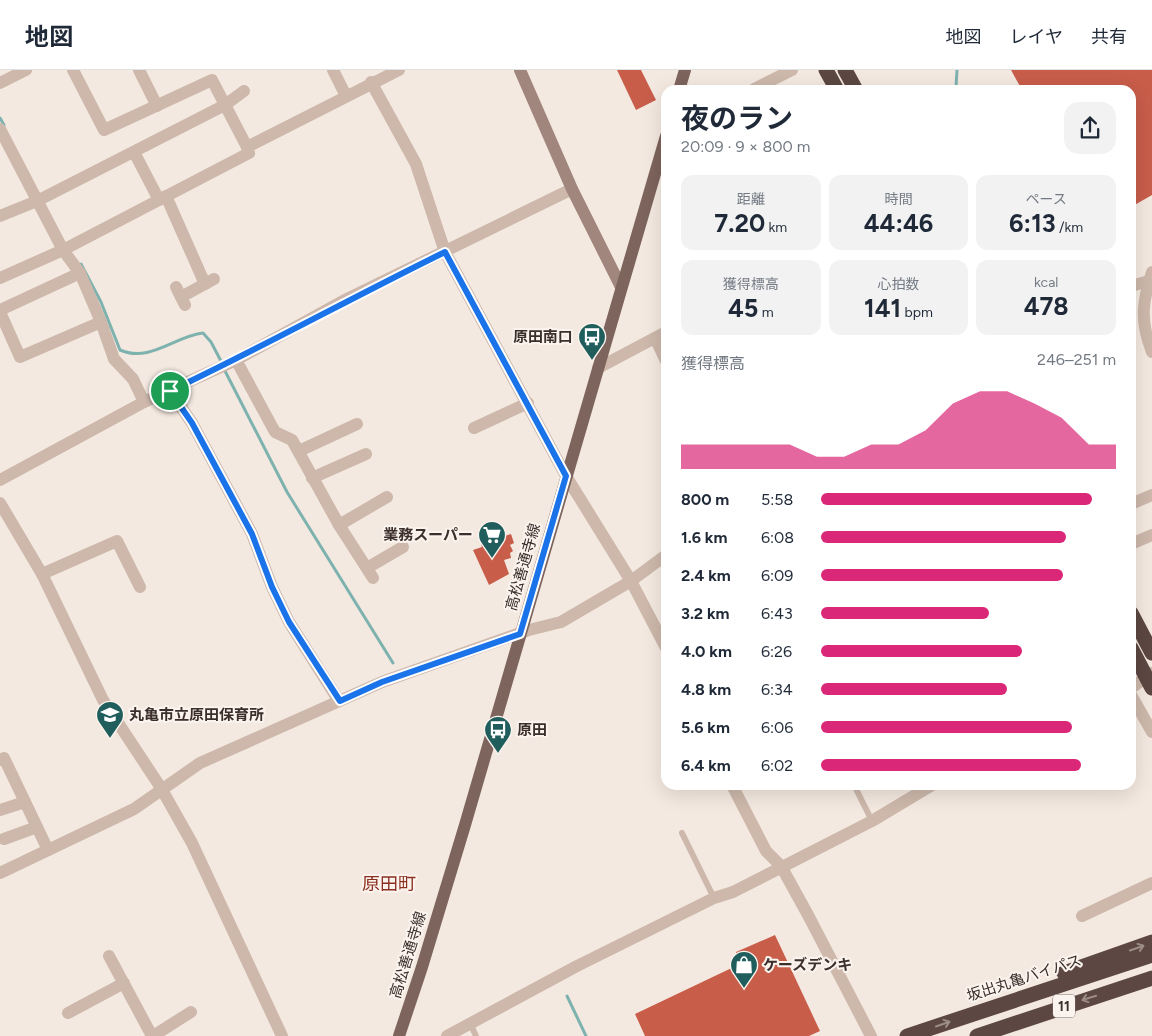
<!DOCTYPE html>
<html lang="ja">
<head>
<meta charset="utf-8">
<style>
	:root { --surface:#fff; --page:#f2f2f3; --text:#1f2937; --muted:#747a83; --line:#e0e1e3; --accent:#db2777 }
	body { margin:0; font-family:Figtree,"Noto Sans JP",sans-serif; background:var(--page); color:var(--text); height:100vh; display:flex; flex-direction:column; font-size:19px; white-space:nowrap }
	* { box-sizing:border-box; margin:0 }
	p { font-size:16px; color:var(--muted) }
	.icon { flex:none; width:28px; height:28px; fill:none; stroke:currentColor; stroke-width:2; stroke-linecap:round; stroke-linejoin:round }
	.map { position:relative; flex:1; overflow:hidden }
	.side { position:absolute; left:661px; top:15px; width:475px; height:705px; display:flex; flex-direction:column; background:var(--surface); border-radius:15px; box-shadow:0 5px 20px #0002 }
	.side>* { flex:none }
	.pin { position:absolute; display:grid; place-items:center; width:42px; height:42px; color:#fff; margin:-21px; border:2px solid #fff; border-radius:50%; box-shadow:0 1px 5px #0007 }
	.round { display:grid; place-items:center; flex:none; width:52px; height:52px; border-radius:15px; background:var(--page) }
	.headline { display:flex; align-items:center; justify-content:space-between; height:85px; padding:0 20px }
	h1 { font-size:28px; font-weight:700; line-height:38px }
	.figures { display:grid; grid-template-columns:repeat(3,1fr); gap:8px; height:85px; padding:5px 20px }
	.figures div { display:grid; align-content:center; border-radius:12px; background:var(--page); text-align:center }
	.figures b { font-size:25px; font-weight:700 }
	.figures small { font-size:14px; font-weight:400 }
	.figures p { font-size:14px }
	.chart { height:140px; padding:10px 20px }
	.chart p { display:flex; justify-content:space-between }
	.chart svg { width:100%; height:90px; margin-top:5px; fill:var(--accent); opacity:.7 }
	ul { padding:0 20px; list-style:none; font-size:16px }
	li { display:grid; grid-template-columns:80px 60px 1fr; align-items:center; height:38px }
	li i { height:12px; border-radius:6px; background:var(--accent) }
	header { display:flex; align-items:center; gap:30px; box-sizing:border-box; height:70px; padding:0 25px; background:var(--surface); border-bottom:1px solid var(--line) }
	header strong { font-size:24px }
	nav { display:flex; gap:28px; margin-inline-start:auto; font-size:18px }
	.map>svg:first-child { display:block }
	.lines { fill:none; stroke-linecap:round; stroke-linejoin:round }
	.stream { stroke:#7eb2af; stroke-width:3 }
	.building { fill:#c85d4a }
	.lane { stroke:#cdb8ab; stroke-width:6 }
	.street { stroke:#cdb8ab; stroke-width:12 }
	.secondary { stroke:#a1867d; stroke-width:12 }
	.primary { stroke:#7d645c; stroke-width:12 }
	.highway { stroke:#5c4742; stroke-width:15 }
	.oneway { stroke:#9c8c86 }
	.route-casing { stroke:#fff; stroke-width:10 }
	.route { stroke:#1a73e8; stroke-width:6 }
	.labels { text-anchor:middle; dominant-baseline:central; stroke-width:4; stroke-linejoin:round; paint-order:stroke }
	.shield { fill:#fbf3ed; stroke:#756965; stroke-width:1 }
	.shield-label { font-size:14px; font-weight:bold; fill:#3b2e2b }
	.poi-label { font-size:15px; font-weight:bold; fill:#3b2e2b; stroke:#fbf3ed; text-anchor:start }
	.street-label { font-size:15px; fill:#3b2e2b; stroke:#fbf3ed }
	.quarter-label { font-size:18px; fill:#8c3122; stroke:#fbf3ed }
</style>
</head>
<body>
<header>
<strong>地図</strong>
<nav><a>地図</a><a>レイヤ</a><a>共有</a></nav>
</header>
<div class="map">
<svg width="1152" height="966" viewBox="0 0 1152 966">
	<rect width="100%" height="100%" fill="#f4e9e0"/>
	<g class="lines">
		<g class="stream">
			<polyline points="956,17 957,0"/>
			<polyline points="0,48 4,55"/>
			<path d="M 81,194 L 101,232 L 120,280 C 150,293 175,266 203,263 L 211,272 L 222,293"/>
			<polyline points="224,299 287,422 393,593"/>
			<polyline points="567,926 586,966"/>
		</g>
	</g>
	<g class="building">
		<polygon points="617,0 641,0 656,30 636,40"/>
		<polygon points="1011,0 1152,0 1152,125 1131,137 1131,20 1022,20"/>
		<polygon points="511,464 514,473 510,475 513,481 510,483 511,488 504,490 509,504 489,515 473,480 482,477 481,474"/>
		<polygon points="775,865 820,961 809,966 645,966 635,944 740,894 736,882"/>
	</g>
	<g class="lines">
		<g class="lane">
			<polyline points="854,715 872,751"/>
			<polyline points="682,763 714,828"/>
			<polyline points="470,953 476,966"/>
		</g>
		<g class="street">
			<polyline points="73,0 104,60 212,10 247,77"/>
			<polyline points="139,0 157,36"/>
			<polyline points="333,0 346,26"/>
			<polyline points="371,12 416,94 445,182 566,406 631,511 666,578"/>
			<polyline points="0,13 26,0"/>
			<polyline points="754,19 792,0"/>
			<polyline points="0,59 63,180 0,208"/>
			<polyline points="134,82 159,130"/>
			<polyline points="166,126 205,214"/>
			<polyline points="0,146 37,131 225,35 244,21"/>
			<path d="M 1152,202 C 1142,233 1140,251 1152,282"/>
			<polyline points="1131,216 1149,211"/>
			<polyline points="176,217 185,235"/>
			<polyline points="181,227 214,209"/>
			<polyline points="0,240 80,203"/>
			<polyline points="0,242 20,287 101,252"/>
			<polyline points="655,268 666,291"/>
			<polyline points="236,290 275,362 292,370 339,455 373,508"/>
			<polyline points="598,298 666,262"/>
			<polyline points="170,321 192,353 252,464 272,517 289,552 339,631"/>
			<polyline points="144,332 133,309 114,289 101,252 80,203 63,180 249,83 247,77 399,0"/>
			<polyline points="474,358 528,333"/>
			<polyline points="299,381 357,354"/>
			<polyline points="312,408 366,384"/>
			<polyline points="0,410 144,332 236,290 343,231 572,119"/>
			<polyline points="0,433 42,504 103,630 161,718 192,773 282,966"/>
			<polyline points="1131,434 1152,425"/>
			<polyline points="339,455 387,427"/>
			<polyline points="1131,474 1152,465"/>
			<polyline points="367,498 403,477"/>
			<polyline points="42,504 117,471 140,517"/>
			<polyline points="1131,618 1152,603"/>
			<polyline points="1131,625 1152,662"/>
			<polyline points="0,690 4,688 48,780"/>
			<polyline points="732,715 766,781 781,796 808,845 871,966"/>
			<polyline points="0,740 25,732"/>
			<polyline points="4,769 37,757"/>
			<polyline points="0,803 134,739 200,693 382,612 529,560 561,552 631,511 666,485"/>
			<polyline points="1082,846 1152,813"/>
			<polyline points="109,886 152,966"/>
			<polyline points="68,943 124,913"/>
			<polyline points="153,966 191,942"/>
			<polyline points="447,966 577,896 714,828 733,822 872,751 932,715"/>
		</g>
		<polyline class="secondary" points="520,0 572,119 621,217"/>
		<g class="primary">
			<polyline points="679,20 685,0"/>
			<polyline points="399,966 422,897 465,755 666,66"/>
		</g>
		<g class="highway">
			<polyline points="826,0 837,20"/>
			<polyline points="845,0 856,20"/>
			<polyline points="1131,543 1152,583"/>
			<polyline points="1131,578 1152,618"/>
			<polyline points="1064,903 1152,872"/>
			<polyline points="907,966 1152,885"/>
			<polyline points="977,966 1152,908"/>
		</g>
	</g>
	<defs><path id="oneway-shaft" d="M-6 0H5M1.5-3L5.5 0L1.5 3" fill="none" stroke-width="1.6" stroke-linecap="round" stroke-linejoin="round" transform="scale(1.25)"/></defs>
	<g class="oneway">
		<use href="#oneway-shaft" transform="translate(1137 878) rotate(-19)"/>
		<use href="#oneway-shaft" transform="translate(1089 928) rotate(163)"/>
		<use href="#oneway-shaft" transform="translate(943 954) rotate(-19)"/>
	</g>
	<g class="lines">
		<defs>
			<path id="route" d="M 445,182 L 566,406 L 520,564 L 382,612 L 340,631 L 289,552 L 272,517 L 252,464 L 192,353 L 170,321 C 263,277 353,227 445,182 Z"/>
		</defs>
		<use href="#route" class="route-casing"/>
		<use href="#route" class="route"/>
	</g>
	<defs>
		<symbol id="bus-pin" viewBox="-11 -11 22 30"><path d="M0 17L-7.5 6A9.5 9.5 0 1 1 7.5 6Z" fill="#1f5e5c" stroke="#fbf3ed"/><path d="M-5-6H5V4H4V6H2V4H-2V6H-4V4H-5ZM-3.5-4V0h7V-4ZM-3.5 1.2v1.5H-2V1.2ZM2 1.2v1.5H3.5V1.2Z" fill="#fff"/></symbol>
		<symbol id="supermarket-pin" viewBox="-11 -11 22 30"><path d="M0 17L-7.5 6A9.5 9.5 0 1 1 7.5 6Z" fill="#1f5e5c" stroke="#fbf3ed"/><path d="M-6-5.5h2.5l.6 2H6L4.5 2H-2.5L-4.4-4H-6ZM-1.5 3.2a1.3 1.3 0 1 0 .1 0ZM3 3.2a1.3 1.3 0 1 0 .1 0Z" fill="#fff"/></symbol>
		<symbol id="school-pin" viewBox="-11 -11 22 30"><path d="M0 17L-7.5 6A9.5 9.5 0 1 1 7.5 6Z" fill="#1f5e5c" stroke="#fbf3ed"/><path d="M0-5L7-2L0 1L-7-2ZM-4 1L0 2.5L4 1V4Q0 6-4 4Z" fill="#fff"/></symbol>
		<symbol id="shop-pin" viewBox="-11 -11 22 30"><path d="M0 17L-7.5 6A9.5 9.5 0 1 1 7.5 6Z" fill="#1f5e5c" stroke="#fbf3ed"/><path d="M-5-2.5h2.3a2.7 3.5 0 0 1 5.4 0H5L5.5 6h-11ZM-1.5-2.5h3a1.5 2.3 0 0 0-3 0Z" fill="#fff"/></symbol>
	</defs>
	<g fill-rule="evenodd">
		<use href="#bus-pin" x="576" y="251" width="32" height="43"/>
		<use href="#supermarket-pin" x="476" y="449" width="32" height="43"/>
		<use href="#school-pin" x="94" y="629" width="32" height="43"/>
		<use href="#bus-pin" x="482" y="644" width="32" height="43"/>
		<use href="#shop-pin" x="728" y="879" width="32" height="43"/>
	</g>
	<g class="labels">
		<rect class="shield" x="1053" y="924.5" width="22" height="23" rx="4"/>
		<g class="shield-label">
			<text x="1064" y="936">11</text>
		</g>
		<g class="poi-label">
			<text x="573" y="267" text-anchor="end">原田南口</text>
			<text x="473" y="465" text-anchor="end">業務スーパー</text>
			<text x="129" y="645">丸亀市立原田保育所</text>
			<text x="517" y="660">原田</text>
			<text x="763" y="895">ケーズデンキ</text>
		</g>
		<g class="street-label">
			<text transform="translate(523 497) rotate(-74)">高松善通寺線</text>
			<text transform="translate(408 885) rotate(-73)">高松善通寺線</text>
			<text transform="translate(1024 908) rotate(-18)">坂出丸亀バイパス</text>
		</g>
		<g class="quarter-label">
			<text x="389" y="814">原田町</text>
		</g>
	</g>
</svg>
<div class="pin" style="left:170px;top:321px;background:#1e9e55"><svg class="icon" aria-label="arrive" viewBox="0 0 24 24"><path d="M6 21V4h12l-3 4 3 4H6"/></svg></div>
<section class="side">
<div class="headline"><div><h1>夜のラン</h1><p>20:09 · 9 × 800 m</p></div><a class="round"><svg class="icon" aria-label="share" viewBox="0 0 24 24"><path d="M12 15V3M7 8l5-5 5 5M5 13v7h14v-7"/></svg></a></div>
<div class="figures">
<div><p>距離</p><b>7.20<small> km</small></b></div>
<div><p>時間</p><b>44:46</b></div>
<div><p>ペース</p><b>6:13<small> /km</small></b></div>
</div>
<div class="figures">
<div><p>獲得標高</p><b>45<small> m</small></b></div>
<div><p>心拍数</p><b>141<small> bpm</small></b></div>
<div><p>kcal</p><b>478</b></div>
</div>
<div class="chart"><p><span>獲得標高</span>246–251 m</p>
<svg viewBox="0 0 160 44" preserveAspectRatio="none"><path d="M0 44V32L10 32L20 32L30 32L40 32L50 38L60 38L70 32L80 32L90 25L100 12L110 6L120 6L130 12L140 19L150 32L160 32V44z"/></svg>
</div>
<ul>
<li><b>800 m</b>5:58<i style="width:92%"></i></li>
<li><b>1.6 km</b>6:08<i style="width:83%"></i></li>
<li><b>2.4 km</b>6:09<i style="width:82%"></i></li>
<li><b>3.2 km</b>6:43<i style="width:57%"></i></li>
<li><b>4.0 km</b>6:26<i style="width:68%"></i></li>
<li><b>4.8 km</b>6:34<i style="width:63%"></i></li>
<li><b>5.6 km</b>6:06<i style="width:85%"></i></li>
<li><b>6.4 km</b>6:02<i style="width:88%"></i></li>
</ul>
</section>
</div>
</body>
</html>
